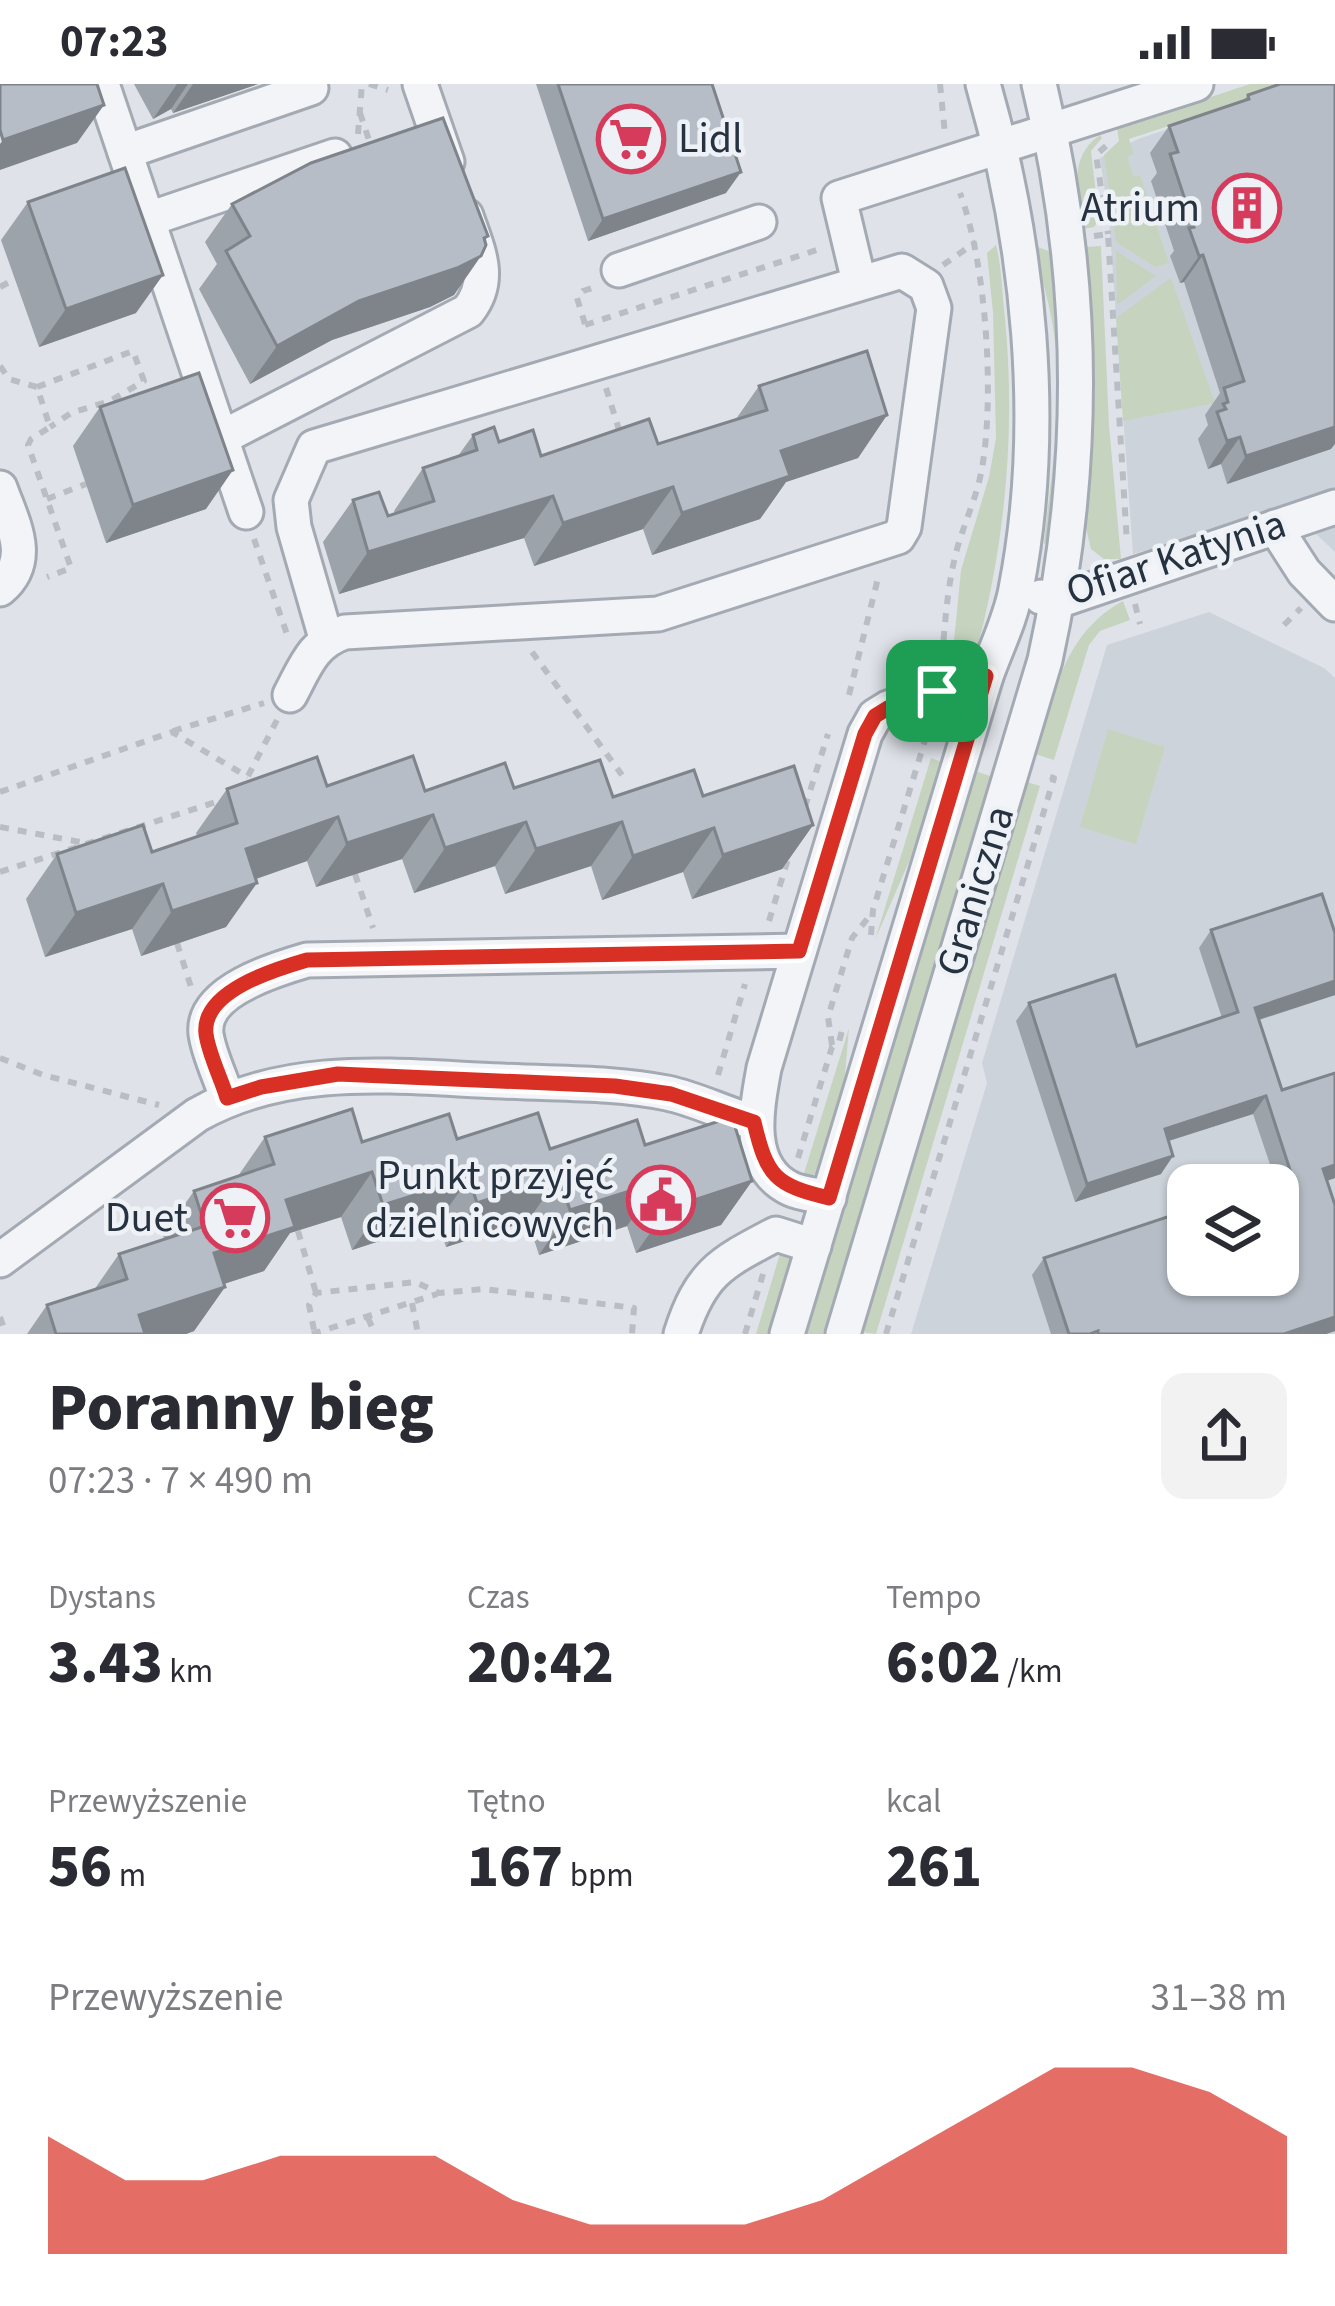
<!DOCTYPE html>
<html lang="pl">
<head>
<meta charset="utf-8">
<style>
	:root { --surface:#fff; --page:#f2f2f3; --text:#2b2b33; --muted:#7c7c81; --accent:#d93025 }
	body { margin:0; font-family:"Source Sans 3",sans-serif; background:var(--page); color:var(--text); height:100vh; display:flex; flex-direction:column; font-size:45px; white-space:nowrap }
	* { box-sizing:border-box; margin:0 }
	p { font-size:39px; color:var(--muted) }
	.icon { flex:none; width:66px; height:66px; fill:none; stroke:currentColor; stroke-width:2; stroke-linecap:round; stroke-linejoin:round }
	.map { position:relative; height:1250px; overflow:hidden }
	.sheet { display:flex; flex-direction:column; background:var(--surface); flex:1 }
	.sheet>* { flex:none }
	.fabs { position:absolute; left:1167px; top:1080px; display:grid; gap:24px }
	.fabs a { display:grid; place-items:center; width:132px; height:132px; border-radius:24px; background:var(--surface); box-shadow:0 3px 9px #0004; font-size:60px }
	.pin { position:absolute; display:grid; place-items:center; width:102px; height:102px; color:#fff; margin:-51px; border-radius:24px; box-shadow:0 6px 18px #0006 }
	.round { display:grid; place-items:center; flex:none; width:126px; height:126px; border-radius:24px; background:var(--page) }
	.head { display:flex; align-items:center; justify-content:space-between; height:204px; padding:0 48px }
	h1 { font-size:66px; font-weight:800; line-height:90px }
	.stats { display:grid; grid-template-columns:repeat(3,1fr); gap:18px; height:204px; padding:12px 48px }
	.stats div { display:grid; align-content:center }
	.stats b { font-size:60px; font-weight:800 }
	.stats small { font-size:33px; font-weight:400 }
	.stats p { font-size:33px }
	.chart { height:336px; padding:24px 48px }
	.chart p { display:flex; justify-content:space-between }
	.chart svg { width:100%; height:216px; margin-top:12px; fill:var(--accent); opacity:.7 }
	.status { display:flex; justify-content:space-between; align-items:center; height:84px; padding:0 60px; background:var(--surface); direction:ltr }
	.status svg { height:33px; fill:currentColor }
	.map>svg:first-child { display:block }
	.built { fill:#cdd3db; fill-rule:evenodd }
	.green { fill:#c6d4bf }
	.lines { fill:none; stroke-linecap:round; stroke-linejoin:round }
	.minor-casing { stroke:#a4aab3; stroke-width:39 }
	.path { stroke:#b9bec4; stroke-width:6; stroke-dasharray:9 9; stroke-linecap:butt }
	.minor { stroke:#f2f4f7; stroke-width:33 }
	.wall { fill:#9da3aa }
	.shaded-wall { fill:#7f848b }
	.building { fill:#b6bdc6; stroke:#7f848b; stroke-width:3 }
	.route-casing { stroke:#fff; stroke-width:24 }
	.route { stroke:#d93025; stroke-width:15 }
	.labels { text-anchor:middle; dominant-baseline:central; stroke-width:9; stroke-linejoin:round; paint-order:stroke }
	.poi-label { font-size:42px; fill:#273241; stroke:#eef2f7; text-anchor:end }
	.street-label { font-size:42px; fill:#273241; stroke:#eef2f7 }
</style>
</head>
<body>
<div class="status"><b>07:23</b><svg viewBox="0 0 49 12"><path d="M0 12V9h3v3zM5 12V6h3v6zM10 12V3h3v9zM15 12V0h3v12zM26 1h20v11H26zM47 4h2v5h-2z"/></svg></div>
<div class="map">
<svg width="1335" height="1250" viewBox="0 0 1335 1250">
	<rect width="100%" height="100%" fill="#dfe3e9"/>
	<g class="built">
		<polygon points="1303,0 1335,0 1335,468 1289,424 1133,470 1109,134 1100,74 1138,55"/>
		<path d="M 1209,528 L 1324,584 L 1335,594 L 1335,1250 L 911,1250 L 987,999 L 982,979 L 1107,561 ZM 1188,1101 L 1278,1101 L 1278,1191 L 1188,1191 Z"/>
	</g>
	<g class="green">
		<polygon points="1250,0 1296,0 1129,55 1134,70 1127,73 1134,93 1140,91 1169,179 1155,183 1116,158 1104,71 1119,57 1117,44"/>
		<path d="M 1100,51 L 1102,54 L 1091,67 L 1099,136 L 1094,143 L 1083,145 C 1078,111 1067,73 1100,51 Z"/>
		<path d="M 996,161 C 1002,183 1002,210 1005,234 C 1016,350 1005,464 974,576 L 951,587 L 961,486 L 989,393 L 996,354 L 993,229 L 987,169 Z"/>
		<path d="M 1033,161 L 1051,168 C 1059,256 1070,377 1047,461 L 1044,459 C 1051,389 1065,314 1053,244 C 1049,216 1040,189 1033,161 Z"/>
		<polygon points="1101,162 1109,341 1121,475 1104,475 1091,465 1086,444 1095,303 1085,163"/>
		<polygon points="1116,167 1156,192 1117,221"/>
		<polygon points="1171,194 1215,319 1123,337 1116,234"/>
		<path d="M 1123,517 L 1130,536 L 1100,547 L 1089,561 L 1054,676 L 1035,670 C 1052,612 1065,548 1123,517 Z"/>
		<polygon points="1108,645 1165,663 1136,760 1080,743"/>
		<polygon points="931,674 942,678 921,750 875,856"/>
		<polygon points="975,687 993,693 825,1250 805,1250"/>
		<polygon points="1027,698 1040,702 876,1250 861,1248"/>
		<polygon points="849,944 844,1002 819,1088 809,1093 804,1089"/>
		<polygon points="781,1166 790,1172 790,1180 769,1250 756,1250"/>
	</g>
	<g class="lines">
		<defs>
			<g id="minor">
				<path d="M 102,0 L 221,354 L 468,227 C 493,195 478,167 466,132"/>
				<polyline points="420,0 447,78"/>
				<polyline points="125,68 311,4"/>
				<polyline points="146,136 335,72"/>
				<polyline points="619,186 759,138"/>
				<polyline points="859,198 839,114 1196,0"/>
				<polyline points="221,354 246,428"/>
				<path d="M 0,404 C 13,440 34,476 0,505"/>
				<polyline points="1275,443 1304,488 1335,520"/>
				<polyline points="1041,513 1058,517 1335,423"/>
				<path d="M 290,611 C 305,583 313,558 345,548 L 658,530 L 898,453 L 904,443 L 934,224 L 926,202 L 902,187 L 314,363 L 291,416 L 294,443 L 326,554"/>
				<path d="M 227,1014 C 221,994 209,971 206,950 C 201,907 276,885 307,876 L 799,867"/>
				<path d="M 829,1114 C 817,1111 802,1110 791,1105 C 744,1083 757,1023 764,984 L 865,650 L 875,632 L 888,624 L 986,592"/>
				<path d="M 0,1176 L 197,1031 C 291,978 398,993 502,997 C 556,1000 613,998 667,1009 C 696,1015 725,1030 754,1038"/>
				<path d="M 681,1250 C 701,1188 721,1179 776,1150 L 814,1162"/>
				<path d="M 787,1250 L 986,592 C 996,564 1011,534 1016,505 C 1048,341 1029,159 983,0"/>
				<path d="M 843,1250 L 1045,576 C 1087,384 1086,191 1039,0"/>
			</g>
		</defs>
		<use href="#minor" class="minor-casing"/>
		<g class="path">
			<polyline points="369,0 388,6"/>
			<polyline points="940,0 945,50"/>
			<polyline points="360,29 371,62"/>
			<polyline points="358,50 362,0"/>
			<polyline points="1106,62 1096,71 1108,150"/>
			<polyline points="1094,152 1108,150 1127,459"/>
			<polyline points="943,181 976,158"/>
			<polyline points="0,203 15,195"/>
			<polyline points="585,240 577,214 583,207 598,202"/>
			<polyline points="585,241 820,165"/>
			<polyline points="0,282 9,295 37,303 50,343 31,355 28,361 71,484 47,493"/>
			<polyline points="37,303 133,267 144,297 110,317 71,329 50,343"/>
			<polyline points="606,304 620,349"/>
			<polyline points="47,415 86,400"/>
			<polyline points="254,455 289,556"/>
			<polyline points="1135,520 1140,540"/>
			<polyline points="1284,541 1301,524"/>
			<polyline points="532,568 622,691"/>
			<path d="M 942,574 C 945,540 947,506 955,473 C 962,443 977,414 982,384 C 995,311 986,179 960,109"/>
			<polyline points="849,611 879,490"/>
			<polyline points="173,647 264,619"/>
			<polyline points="248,692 278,634"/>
			<polyline points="0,708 172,648 248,693"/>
			<polyline points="805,723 828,650"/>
			<polyline points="0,743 80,758"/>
			<polyline points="0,788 225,715"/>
			<polyline points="355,790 373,844"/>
			<polyline points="769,837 788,775"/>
			<polyline points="871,851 873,826 930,640"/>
			<polyline points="177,859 191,903"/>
			<polyline points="832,961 828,933 852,854 872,829"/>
			<polyline points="0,974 43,991 159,1021"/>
			<polyline points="718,991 745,900"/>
			<polyline points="798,1074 832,963 839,958 843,943"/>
			<polyline points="298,1147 316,1209"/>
			<polyline points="412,1219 418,1250"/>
			<polyline points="0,1233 6,1250"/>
			<polyline points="368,1234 375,1250"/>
			<polyline points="314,1246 309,1221 316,1209 415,1198 439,1209 484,1205 634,1224 632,1250"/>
			<polyline points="312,1250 437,1210"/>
			<polyline points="745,1250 763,1190"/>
			<polyline points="886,1250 1054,694 1044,691"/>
		</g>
		<use href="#minor" class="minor"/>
	</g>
	<g class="wall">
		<polygon points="134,0 258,0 173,29 171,25 153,35"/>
		<polygon points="536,0 712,0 726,109 588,157"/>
		<polygon points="1248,11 1331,365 1227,400 1221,380 1208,385 1198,355 1208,341 1205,331 1220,309 1184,198 1180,199 1170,172 1174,167 1151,97 1157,89 1150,69 1169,42 1243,17"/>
		<polygon points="28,118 136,229 39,263 1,156"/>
		<polygon points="232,120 485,157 454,211 430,223 332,256 250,300 199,205 217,180 205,158"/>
		<polygon points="759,302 887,331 858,374 786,398 760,435 652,471 643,445 534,482 524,454 339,510 323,458 353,416 388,432 395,430 394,427 423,384 458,372 473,351 541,372 658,360 736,335"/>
		<polygon points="100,323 206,425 106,459 73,362"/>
		<polygon points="327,702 425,707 514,704 613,713 703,712 813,741 782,785 692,815 683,788 602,816 591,782 505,810 495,782 414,809 402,775 316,803 307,777 256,795 226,843 141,872 132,845 45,873 26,815 57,770 152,768 197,752 196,749 227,705"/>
		<polygon points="1211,846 1335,849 1335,911 1259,936 1282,1006 1335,989 1335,1094 1327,1097 1335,1247 1326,1250 1051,1250 1032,1191 1044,1174 1276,1098 1253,1030 1169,1057 1161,1090 1075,1118 1016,937 1029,919 1137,962 1222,934 1199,864"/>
		<polygon points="265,1053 362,1058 457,1055 550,1065 645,1061 752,1097 721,1141 636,1169 627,1142 539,1171 528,1137 446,1163 438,1138 352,1166 341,1133 290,1149 264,1187 224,1200 225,1203 194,1247 186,1250 27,1250 47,1221 94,1206 119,1170 164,1155 163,1151 194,1107 238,1092"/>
	</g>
	<g class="shaded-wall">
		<polygon points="177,0 188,0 171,25 153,35"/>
		<polygon points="193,0 258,0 173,29"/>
		<polygon points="104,21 77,59 0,86 0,60 3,56"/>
		<polygon points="741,88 726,109 588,157 603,135"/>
		<polygon points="488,152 470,178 481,172 454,211 430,223 332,256 250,300 277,262 359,217"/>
		<polygon points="1203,171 1184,198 1180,199 1199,172"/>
		<polygon points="163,191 136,229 39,263 66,225"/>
		<polygon points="887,331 858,374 786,398 760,435 652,471 682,429 781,367"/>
		<polygon points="1335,343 1335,360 1331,365 1227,400 1246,372"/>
		<polygon points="1240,353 1221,380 1208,385 1227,357"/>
		<polygon points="233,386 206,425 106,459 133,421"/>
		<polygon points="673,403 643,445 534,482 563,439"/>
		<polygon points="553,412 524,454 339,510 368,468"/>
		<polygon points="433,731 402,775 316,803 347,759"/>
		<polygon points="338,733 307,777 215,809 246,765"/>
		<polygon points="526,738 495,782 414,809 445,764"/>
		<polygon points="622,738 591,782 505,810 536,765"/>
		<polygon points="813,741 782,785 692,815 723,771"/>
		<polygon points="714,744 683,788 602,816 633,772"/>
		<polygon points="257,799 226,843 141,872 172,827"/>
		<polygon points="163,800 132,845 45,873 76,829"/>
		<polygon points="1335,897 1335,911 1242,941 1255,924"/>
		<polygon points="1266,1012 1253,1030 1152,1062 1165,1045"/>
		<polygon points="1173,1072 1161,1090 1075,1118 1087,1100"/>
		<polygon points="1335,1081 1335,1094 1311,1102 1323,1085"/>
		<polygon points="372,1088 341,1133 290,1149 264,1187 183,1213 214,1169 286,1116"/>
		<polygon points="559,1092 528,1137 446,1163 477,1119"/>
		<polygon points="469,1094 438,1138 352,1166 383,1121"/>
		<polygon points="752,1097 721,1141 636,1169 667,1125"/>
		<polygon points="658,1098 627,1142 539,1171 570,1126"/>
		<polygon points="225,1203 194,1247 186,1250 126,1250 139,1231"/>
		<polygon points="1335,1233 1335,1247 1326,1250 1284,1250"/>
	</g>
	<g class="building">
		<polygon points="0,0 97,0 104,21 3,56 0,46"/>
		<polygon points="558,0 712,0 741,88 603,135"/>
		<polygon points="1280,0 1335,0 1335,343 1246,372 1240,353 1227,357 1217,328 1226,325 1223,320 1228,318 1224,304 1244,297 1203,171 1199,172 1189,144 1194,143 1170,70 1178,68 1169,42 1249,15 1248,11"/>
		<polygon points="443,34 488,152 484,154 486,161 481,172 457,184 359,217 277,262 226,167 250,152 232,120 311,79"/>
		<polygon points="125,84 163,191 66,225 28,118"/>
		<polygon points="867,267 887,331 781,367 790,392 682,429 673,403 563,439 553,412 368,468 353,416 379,408 388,432 434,417 423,384 477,366 473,351 494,343 499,358 533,346 541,372 649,335 658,360 767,326 759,302"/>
		<polygon points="199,289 233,386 133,421 100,323"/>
		<polygon points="413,672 425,707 505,679 514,704 600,676 613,713 694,686 703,712 794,682 813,741 723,771 714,744 633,772 622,738 536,765 526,738 445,764 433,731 347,759 338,733 246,765 257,799 172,827 163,800 76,829 57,770 143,741 152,768 237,739 227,705 317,673 327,702"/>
		<polygon points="1322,810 1335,849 1335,897 1255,924 1282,1006 1335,989 1335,1081 1323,1085 1335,1121 1335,1233 1284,1250 1098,1250 1098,1247 1090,1250 1069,1250 1044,1174 1188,1126 1188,1191 1278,1191 1278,1101 1266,1101 1292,1092 1266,1012 1165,1045 1173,1072 1087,1100 1029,919 1115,891 1137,962 1238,928 1211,846"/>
		<polygon points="352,1025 362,1058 449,1030 457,1055 538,1029 550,1065 637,1036 645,1061 732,1033 752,1097 667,1125 658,1098 570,1126 559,1092 477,1119 469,1094 383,1121 372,1088 286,1116 295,1143 214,1169 225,1203 139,1231 145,1250 56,1250 47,1221 127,1195 119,1170 205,1142 194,1107 274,1080 265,1053"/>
	</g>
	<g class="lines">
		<defs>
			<path id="route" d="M 986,592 L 829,1114 C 775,1101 767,1093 754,1038 L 671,1010 L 615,1002 L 338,990 L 261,1003 L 227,1014 C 221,994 209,971 206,950 C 201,907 276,885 307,876 L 799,867 L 865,650 L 875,632 L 888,624 Z"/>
		</defs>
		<use href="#route" class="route-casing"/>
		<use href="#route" class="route"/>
	</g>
	<defs>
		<symbol id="supermarket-ring" viewBox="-11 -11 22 22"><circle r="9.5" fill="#eef2f7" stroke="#d73b5b" stroke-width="1.5"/><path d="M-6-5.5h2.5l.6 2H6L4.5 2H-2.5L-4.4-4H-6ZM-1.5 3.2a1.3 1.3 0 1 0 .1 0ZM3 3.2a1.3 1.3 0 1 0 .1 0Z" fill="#d73b5b"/></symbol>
		<symbol id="building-ring" viewBox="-11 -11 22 22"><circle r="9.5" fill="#eef2f7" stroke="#d73b5b" stroke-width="1.5"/><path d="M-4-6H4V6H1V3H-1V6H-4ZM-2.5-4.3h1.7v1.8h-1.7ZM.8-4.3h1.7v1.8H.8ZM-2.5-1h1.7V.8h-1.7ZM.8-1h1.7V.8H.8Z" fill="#d73b5b"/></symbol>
		<symbol id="civic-ring" viewBox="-11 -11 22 22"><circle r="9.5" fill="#eef2f7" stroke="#d73b5b" stroke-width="1.5"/><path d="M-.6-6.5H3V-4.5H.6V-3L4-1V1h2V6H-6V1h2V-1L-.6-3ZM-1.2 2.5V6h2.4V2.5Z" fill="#d73b5b"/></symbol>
	</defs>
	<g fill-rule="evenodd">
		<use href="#supermarket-ring" x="593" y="17" width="76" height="76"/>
		<use href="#building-ring" x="1209" y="86" width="76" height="76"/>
		<use href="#civic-ring" x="623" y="1078" width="76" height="76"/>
		<use href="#supermarket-ring" x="197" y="1096" width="76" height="76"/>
	</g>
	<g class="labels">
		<g class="poi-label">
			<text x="678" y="55" text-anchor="start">Lidl</text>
			<text x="1200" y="124">Atrium</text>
			<text x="614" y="1092">Punkt przyjęć<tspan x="614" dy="48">dzielnicowych</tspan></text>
			<text x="188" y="1134">Duet</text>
		</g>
		<g class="street-label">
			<text transform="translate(1176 474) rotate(-18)">Ofiar Katynia</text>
			<text transform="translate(976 807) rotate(-73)">Graniczna</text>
		</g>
	</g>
</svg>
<div class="fabs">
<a><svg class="icon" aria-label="layers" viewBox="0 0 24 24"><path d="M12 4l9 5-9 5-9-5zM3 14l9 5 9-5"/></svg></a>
</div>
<div class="pin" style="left:937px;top:607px;background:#1e9e55"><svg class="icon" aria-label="arrive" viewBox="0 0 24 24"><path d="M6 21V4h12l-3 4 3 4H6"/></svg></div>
</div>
<section class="sheet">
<div class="head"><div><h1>Poranny bieg</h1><p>07:23 · 7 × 490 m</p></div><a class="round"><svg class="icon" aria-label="share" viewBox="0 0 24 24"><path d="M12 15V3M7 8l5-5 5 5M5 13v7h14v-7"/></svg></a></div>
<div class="stats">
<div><p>Dystans</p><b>3.43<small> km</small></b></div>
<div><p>Czas</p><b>20:42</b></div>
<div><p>Tempo</p><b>6:02<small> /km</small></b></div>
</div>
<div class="stats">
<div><p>Przewyższenie</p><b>56<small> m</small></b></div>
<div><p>Tętno</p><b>167<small> bpm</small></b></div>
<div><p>kcal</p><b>261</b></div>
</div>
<div class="chart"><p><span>Przewyższenie</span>31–38 m</p>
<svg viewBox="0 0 160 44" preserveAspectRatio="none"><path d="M0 44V20L10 29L20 29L30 24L40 24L50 24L60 33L70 38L80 38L90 38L100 33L110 24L120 15L130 6L140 6L150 11L160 20V44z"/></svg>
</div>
</section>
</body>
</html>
